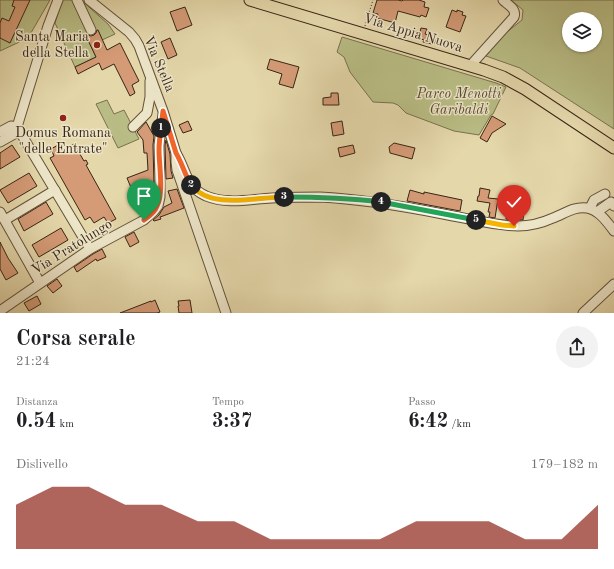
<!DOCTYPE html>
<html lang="it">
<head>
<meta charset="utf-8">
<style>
	:root { --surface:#fff; --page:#f2f2f2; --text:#202124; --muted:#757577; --accent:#8f2418 }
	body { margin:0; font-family:"Old Standard TT",serif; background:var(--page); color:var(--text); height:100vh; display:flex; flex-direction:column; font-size:15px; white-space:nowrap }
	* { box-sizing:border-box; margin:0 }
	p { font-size:13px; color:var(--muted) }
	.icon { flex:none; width:22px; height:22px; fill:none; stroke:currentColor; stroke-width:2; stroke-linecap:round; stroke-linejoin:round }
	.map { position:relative; height:313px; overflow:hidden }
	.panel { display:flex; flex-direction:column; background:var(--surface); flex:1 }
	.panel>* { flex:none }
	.fabs { position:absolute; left:562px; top:12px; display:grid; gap:8px }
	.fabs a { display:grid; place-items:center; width:40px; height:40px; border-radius:50%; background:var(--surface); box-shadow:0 1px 3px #0004; font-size:20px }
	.pin { position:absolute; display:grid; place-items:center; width:34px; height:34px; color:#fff; margin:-41px -17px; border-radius:50% 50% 50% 0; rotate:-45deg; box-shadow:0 0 4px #0007 }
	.pin .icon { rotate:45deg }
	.km { position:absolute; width:20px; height:20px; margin:-10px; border-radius:50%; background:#222; color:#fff; font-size:11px; line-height:20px; text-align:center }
	.round { display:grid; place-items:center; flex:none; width:42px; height:42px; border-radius:21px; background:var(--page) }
	.headline { display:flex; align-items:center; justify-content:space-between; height:68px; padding:0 16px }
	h1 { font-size:22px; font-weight:700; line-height:30px }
	.stats { display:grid; grid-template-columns:repeat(3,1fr); gap:6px; height:68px; padding:4px 16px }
	.stats div { display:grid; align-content:center }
	.stats b { font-size:20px; font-weight:700 }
	.stats small { font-size:11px; font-weight:400 }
	.stats p { font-size:11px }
	.chart { height:112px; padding:8px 16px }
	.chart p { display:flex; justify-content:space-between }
	.chart svg { width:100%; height:72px; margin-top:4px; fill:var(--accent); opacity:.7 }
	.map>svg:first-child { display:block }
	.green { fill:#b9bd85; stroke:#78714e; fill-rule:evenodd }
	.building { fill:#d49b76; stroke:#382516 }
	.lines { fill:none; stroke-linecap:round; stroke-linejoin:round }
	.minor-casing { stroke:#63523b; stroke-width:11 }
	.major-casing { stroke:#382516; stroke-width:13 }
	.path { stroke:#382516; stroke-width:1; stroke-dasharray:1 2; stroke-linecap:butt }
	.minor { stroke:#ede5c8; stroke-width:9 }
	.major { stroke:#e4d7aa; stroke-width:11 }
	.split-1-casing { stroke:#fff; stroke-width:8 }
	.split-2-casing { stroke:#fff; stroke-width:8 }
	.split-3-casing { stroke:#fff; stroke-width:8 }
	.split-4-casing { stroke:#fff; stroke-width:8 }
	.split-5-casing { stroke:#fff; stroke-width:8 }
	.split-6-casing { stroke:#fff; stroke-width:8 }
	.split-1 { stroke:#f0652b; stroke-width:5 }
	.split-2 { stroke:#f0652b; stroke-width:5 }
	.split-3 { stroke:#f5b400; stroke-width:5 }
	.split-4 { stroke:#22a559; stroke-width:5 }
	.split-5 { stroke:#22a559; stroke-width:5 }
	.split-6 { stroke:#f5b400; stroke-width:5 }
	.poi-dot { fill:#8f2418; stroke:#ede5c8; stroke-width:1.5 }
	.labels { text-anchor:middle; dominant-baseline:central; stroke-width:3; stroke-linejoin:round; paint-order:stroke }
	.street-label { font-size:14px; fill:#382516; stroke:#ede5c8 }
	.poi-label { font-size:14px; fill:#382516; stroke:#ede5c8; text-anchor:end }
	.park-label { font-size:14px; font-style:italic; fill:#584b32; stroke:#ede5c8 }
</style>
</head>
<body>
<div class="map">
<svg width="614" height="313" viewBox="0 0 614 313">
	<rect width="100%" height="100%" fill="#e4d7aa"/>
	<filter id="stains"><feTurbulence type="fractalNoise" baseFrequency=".005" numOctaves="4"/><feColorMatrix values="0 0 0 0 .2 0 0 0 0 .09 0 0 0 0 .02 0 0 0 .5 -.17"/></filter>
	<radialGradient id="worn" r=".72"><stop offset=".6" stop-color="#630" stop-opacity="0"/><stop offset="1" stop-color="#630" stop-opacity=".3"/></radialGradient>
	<g class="green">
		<polygon points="0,0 50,0 28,38 0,51"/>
		<polygon points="62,0 81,0 108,24 115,34 102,40 98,30 86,36 96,57 75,67 55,23"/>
		<path d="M 511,0 L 614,0 L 614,129 L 520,68 L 486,56 L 502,36 L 522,20 L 523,10 ZM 569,19 L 595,19 L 595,45 L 569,45 Z"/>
		<polygon points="342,37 496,83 506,87 493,114 491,115 479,135 454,131 406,113 398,105 393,103 373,102 350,72 344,57 337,52"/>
		<polygon points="107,100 114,114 124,110 139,139 118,148 96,104"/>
	</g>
	<g class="building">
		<polygon points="14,0 30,0 10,43 0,38 0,23 2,18 9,21 15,7 12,6"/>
		<polygon points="377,0 398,0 402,1 403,0 419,0 425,2 424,7 429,8 426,17 421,15 420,17 398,11 395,23 377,18 378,14 373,13"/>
		<polygon points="185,7 192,25 177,31 170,12"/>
		<polygon points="452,10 457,12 457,10 463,12 462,15 466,16 460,32 446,27"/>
		<polygon points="421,28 427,29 425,34 437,38 435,43 432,42 432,44 423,42 424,40 413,36 414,31 420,32"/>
		<polygon points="97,30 98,30 107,50 120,43 139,81 132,85 135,93 130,96 114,64 102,70 99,63 78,74 75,67 96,57 86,36 88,35 91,36 94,35 96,33"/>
		<polygon points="170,38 177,55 168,59 161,42"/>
		<polygon points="270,59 299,67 293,88 279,84 282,74 267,69"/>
		<polygon points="331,93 338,93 339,105 323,105 323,98 331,97"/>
		<polygon points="492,116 506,124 492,133 487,142 480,138"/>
		<polygon points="188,121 192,130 183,133 179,125"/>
		<polygon points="342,121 344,134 333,136 331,123"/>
		<polygon points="146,122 154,136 153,145 154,186 143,187 149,200 145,202 146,204 140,206 133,190 132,190 127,178 148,170 147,153 144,153 143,140 137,132"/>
		<polygon points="166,140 170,154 171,171 173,178 166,179 165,145"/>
		<polygon points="394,143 415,148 412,159 390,153 389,147"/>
		<polygon points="74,144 84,161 86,160 88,164 86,165 116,219 108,223 104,217 94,223 90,217 85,220 50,158 54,156 51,149 58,145 62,151"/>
		<polygon points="12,145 20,157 0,169 0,153"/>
		<polygon points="353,145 355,153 340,157 338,148"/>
		<polygon points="29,173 37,186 8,203 0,190"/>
		<polygon points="480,188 490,190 488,198 498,199 495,218 489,217 490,212 488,212 490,203 477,201 478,196 479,196"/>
		<polygon points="177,189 184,208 163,216 160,217 161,219 154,221 153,220 159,215 164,207 172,203 168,191"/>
		<polygon points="410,190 424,194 424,192 462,200 460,211 407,201"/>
		<polygon points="46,202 53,214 24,231 18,219"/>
		<polygon points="507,210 524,211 523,220 506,219"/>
		<polygon points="61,228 68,240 39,257 32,245"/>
		<polygon points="134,232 139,242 130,247 125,237"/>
		<polygon points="0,242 8,258 18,273 6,280 0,269"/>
		<polygon points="102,249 106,257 97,261 96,259 77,272 74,267 93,254"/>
		<polygon points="57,279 62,286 53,293 47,286"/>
		<polygon points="37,296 41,304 29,311 24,303"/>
		<polygon points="155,300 160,312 157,313 120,313 151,301 151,302"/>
		<polygon points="190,300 192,313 179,313 178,306 179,306 178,301"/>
	</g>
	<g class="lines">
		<defs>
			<g id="minor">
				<polyline points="77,0 91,30"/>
				<polyline points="89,0 129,32 135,39 139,46 163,111 176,153 176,162 177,170 226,313"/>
				<path d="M 470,66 L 514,17 C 517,9 508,5 503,0"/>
				<polyline points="17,127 90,249"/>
				<polyline points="17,127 48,26 58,0"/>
				<polyline points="133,127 147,113 150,97 150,81"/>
				<polyline points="0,132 11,126 17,127"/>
				<polyline points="0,142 16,133 18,129"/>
				<path d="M 176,153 C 187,171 185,186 206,196 C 228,205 250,199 272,198 C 288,197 304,197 320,197 C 362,199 402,206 443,214 C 466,218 494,226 518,226 C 529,226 542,223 553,218 C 564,214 574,206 587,208 C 599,210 607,222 614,231"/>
				<polyline points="590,208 594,200 605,194"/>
				<polyline points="0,212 40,283"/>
				<polyline points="597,212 611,202 614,206"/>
				<polyline points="5,220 55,190"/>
				<polyline points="0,311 90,249 144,220 154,211 158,206 160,197 160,185 159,145 163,114"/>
				<polyline points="583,313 614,284"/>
			</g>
			<polyline id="major" points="250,0 484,70 503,77 525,89 614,148"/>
		</defs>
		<use href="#minor" class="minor-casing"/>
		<use href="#major" class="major-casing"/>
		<polyline class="path" points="365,26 373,0"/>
		<use href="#minor" class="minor"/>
		<use href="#major" class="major"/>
	</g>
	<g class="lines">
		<defs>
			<path id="split-1" d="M 144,220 C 150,216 155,212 157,206 C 164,192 159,166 159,150 C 159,143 160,136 161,128"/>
			<path id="split-2" d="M 161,128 L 163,111 L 176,153 C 182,163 185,175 191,185"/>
			<path id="split-3" d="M 191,185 C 211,210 256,197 284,197"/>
			<path id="split-4" d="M 284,197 C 316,197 348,198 381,202"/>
			<polyline id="split-5" points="381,202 476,220"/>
			<polyline id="split-6" points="476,220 502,225 514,226"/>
		</defs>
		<use href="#split-1" class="split-1-casing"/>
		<use href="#split-2" class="split-2-casing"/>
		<use href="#split-3" class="split-3-casing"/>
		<use href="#split-4" class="split-4-casing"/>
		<use href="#split-5" class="split-5-casing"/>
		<use href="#split-6" class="split-6-casing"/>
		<use href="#split-1" class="split-1"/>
		<use href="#split-2" class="split-2"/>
		<use href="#split-3" class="split-3"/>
		<use href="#split-4" class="split-4"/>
		<use href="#split-5" class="split-5"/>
		<use href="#split-6" class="split-6"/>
	</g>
	<g class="poi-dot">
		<circle cx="97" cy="45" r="4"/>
		<circle cx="63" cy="118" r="4"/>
	</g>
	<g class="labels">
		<g class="street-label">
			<text transform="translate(413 33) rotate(17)">Via Appia Nuova</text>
			<text transform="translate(159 64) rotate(67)">Via Stella</text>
			<text transform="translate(72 247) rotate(-32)">Via Pratolungo</text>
		</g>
		<g class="poi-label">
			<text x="89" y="37">Santa Maria<tspan x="89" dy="16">della Stella</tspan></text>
			<text x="63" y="133" text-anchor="middle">Domus Romana<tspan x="63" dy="16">"delle Entrate"</tspan></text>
		</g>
		<g class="park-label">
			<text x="459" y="94">Parco Menotti<tspan x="459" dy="16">Garibaldi</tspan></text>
		</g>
	</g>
	<rect width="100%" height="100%" filter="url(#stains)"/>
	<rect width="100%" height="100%" fill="url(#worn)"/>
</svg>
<div class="fabs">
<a><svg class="icon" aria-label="layers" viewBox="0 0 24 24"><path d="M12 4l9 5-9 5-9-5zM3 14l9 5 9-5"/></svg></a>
</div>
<div class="pin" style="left:144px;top:220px;background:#1e9e55"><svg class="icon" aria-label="arrive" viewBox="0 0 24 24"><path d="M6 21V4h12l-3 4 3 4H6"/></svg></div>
<div class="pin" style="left:514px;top:226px;background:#d93025"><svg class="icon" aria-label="check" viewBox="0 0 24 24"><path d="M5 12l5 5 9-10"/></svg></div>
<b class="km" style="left:161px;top:128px">1</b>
<b class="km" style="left:191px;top:185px">2</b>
<b class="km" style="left:284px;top:197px">3</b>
<b class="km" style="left:381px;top:202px">4</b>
<b class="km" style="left:476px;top:220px">5</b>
</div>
<section class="panel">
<div class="headline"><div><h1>Corsa serale</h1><p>21:24</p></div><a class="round"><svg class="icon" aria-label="share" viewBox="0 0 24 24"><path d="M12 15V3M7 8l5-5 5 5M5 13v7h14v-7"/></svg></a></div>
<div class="stats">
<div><p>Distanza</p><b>0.54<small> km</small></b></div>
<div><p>Tempo</p><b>3:37</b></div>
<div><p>Passo</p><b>6:42<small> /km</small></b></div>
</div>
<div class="chart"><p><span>Dislivello</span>179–182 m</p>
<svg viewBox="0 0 160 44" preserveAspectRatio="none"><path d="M0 44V17L10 6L20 6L30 17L40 17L50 27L60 27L70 38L80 38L90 38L100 38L110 27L120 27L130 27L140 38L150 38L160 17V44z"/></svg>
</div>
</section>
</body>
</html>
